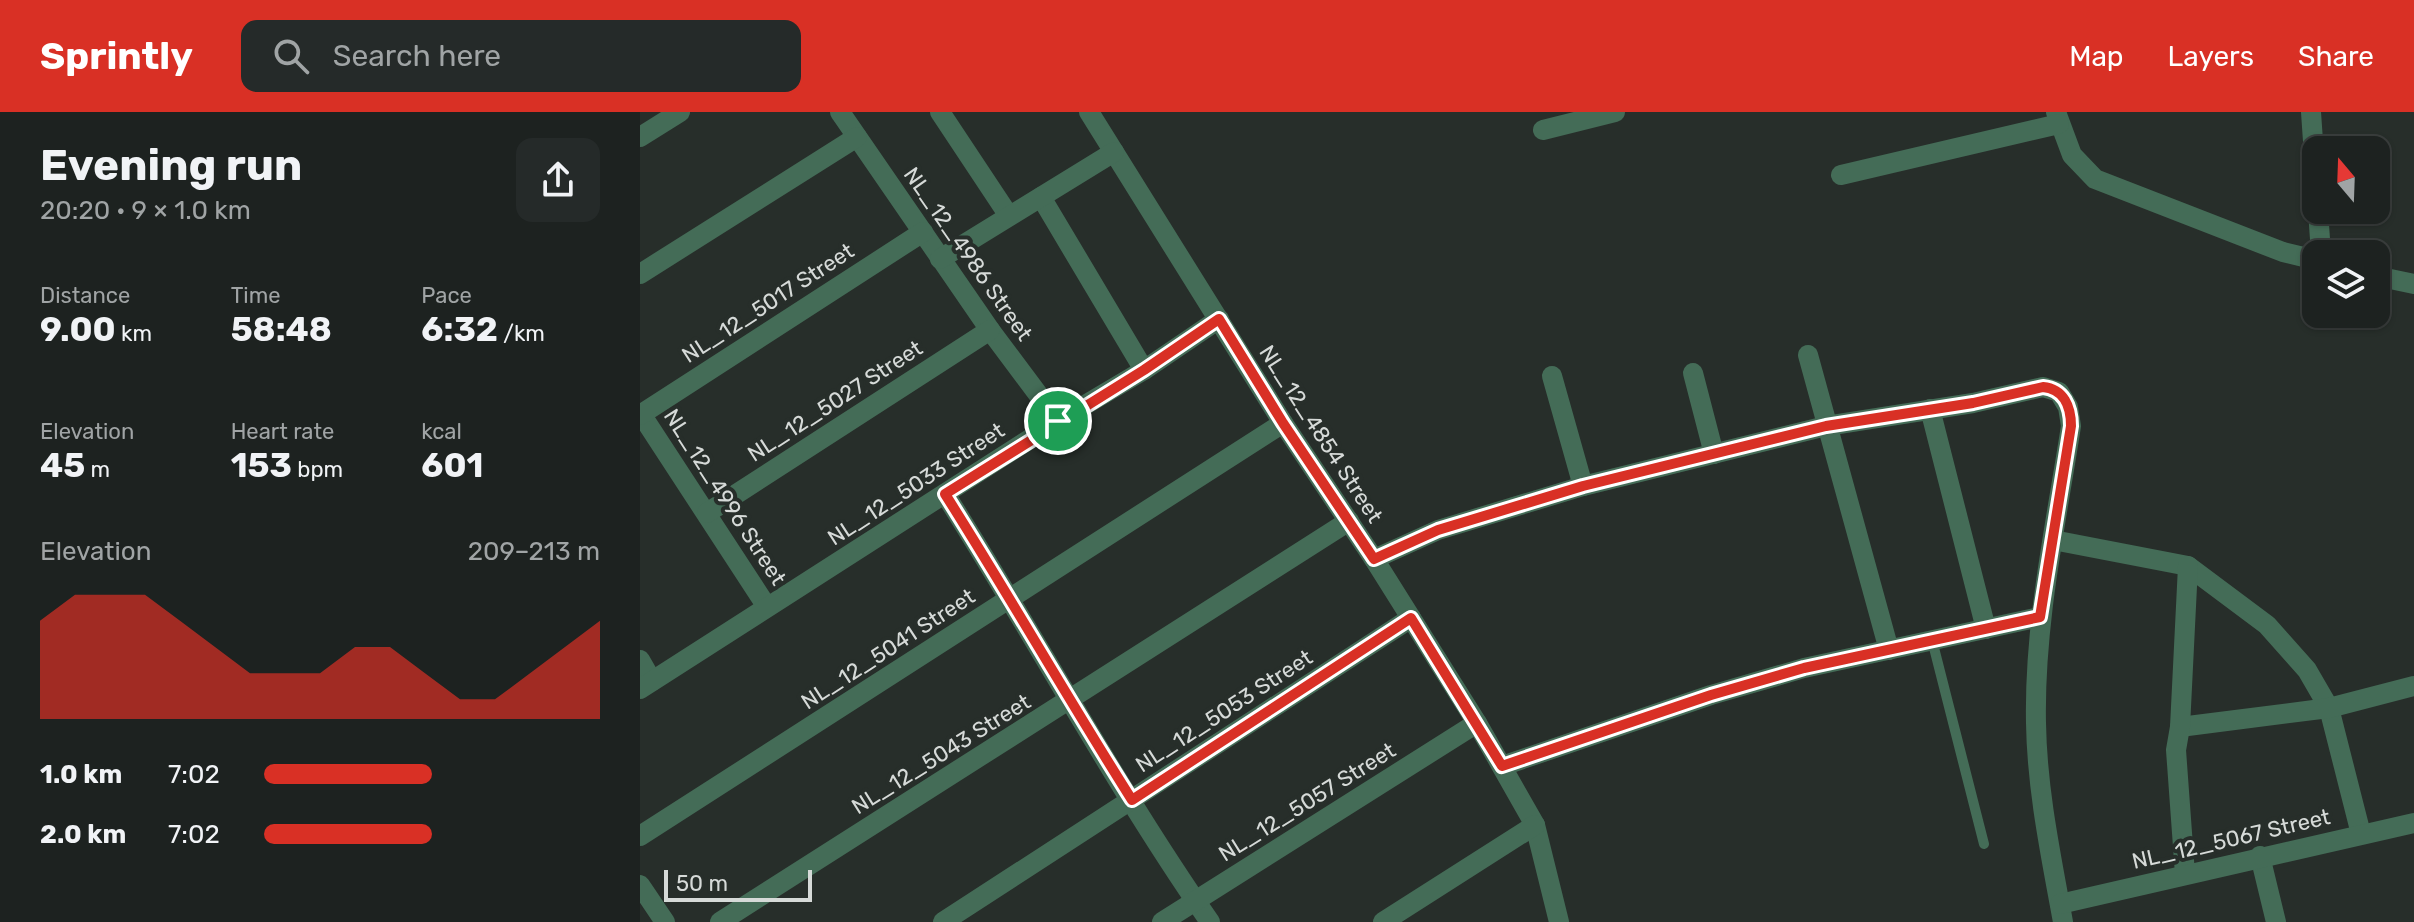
<!DOCTYPE html>
<html lang="en">
<head>
<meta charset="utf-8">
<style>
	:root { --surface:#1d2220; --page:#252a29; --text:#f1f3f6; --muted:#a0a4a5; --line:#3b3f3e; --accent:#d93025 }
	body { margin:0; font-family:Rubik,sans-serif; background:var(--page); color:var(--text); height:100vh; display:flex; flex-direction:column; font-size:30px; white-space:nowrap }
	* { box-sizing:border-box; margin:0 }
	p { font-size:26px; color:var(--muted) }
	.icon { flex:none; width:44px; height:44px; fill:none; stroke:currentColor; stroke-width:2; stroke-linecap:round; stroke-linejoin:round }
	.map { position:relative; flex:1; overflow:hidden }
	.details { display:flex; flex-direction:column; background:var(--surface); width:640px }
	.details>* { flex:none }
	.needle { width:52px; rotate:341deg }
	.controls { position:absolute; left:1662px; top:24px; display:grid; gap:16px }
	.controls a { display:grid; place-items:center; width:88px; height:88px; border-radius:16px; background:var(--surface); box-shadow:0 2px 6px #0004,0 0 0 2px var(--line); font-size:40px }
	.scale { position:absolute; left:24px; bottom:20px; width:148px; box-sizing:border-box; padding-left:8px; border:4px solid #d6dad8; border-top:0; font-size:22px; line-height:28px; white-space:nowrap; color:#d6dad8; -webkit-text-stroke:6px #272e2a; paint-order:stroke }
	.pin { position:absolute; display:grid; place-items:center; width:68px; height:68px; color:#fff; margin:-34px; border:4px solid #fff; border-radius:50%; box-shadow:0 2px 8px #0007 }
	.round { display:grid; place-items:center; flex:none; width:84px; height:84px; border-radius:16px; background:var(--page) }
	.overview { display:flex; align-items:center; justify-content:space-between; height:136px; padding:0 40px }
	h1 { font-size:44px; font-weight:700; line-height:60px }
	.figures { display:grid; grid-template-columns:repeat(3,1fr); gap:12px; height:136px; padding:8px 40px }
	.figures div { display:grid; align-content:center }
	.figures b { font-size:34px; font-weight:700 }
	.figures small { font-size:22px; font-weight:400 }
	.figures p { font-size:22px }
	.chart { height:224px; padding:16px 40px }
	.chart p { display:flex; justify-content:space-between }
	.chart svg { width:100%; height:144px; margin-top:8px; fill:var(--accent); opacity:.7 }
	ul { padding:0 40px; list-style:none; font-size:26px }
	li { display:grid; grid-template-columns:128px 96px 1fr; align-items:center; height:60px }
	li i { height:20px; border-radius:10px; background:var(--accent) }
	header { display:flex; align-items:center; gap:48px; box-sizing:border-box; height:112px; padding:0 40px; background:var(--accent); color:#fff }
	header strong { font-size:38px }
	nav { display:flex; gap:44px; margin-inline-start:auto; font-size:28px }
	.search { width:560px; height:72px; background:var(--page); display:flex; align-items:center; gap:20px; box-sizing:border-box; padding:0 28px; border-radius:16px; color:var(--muted); font-size:30px }
	main { display:flex; flex:1; min-height:0 }
	.map>svg:first-child { display:block }
	.lines { fill:none; stroke-linecap:round; stroke-linejoin:round }
	.lane { stroke:#446c57; stroke-width:10 }
	.street { stroke:#446c57; stroke-width:20 }
	.route-casing { stroke:#fff; stroke-width:16 }
	.route { stroke:#d93025; stroke-width:10 }
	.labels { text-anchor:middle; dominant-baseline:central; stroke-width:8; stroke-linejoin:round; paint-order:stroke }
	.street-label { font-size:22px; fill:#d6dad8; stroke:#272e2a }
</style>
</head>
<body>
<header>
<strong>Sprintly</strong>
<div class="search"><svg class="icon" aria-label="search" viewBox="0 0 24 24"><circle cx="10" cy="10" r="6"/><path d="M15 15l6 6"/></svg>Search here</div>
<nav><a>Map</a><a>Layers</a><a>Share</a></nav>
</header>
<main>
<section class="details">
<div class="overview"><div><h1>Evening run</h1><p>20:20 · 9 × 1.0 km</p></div><a class="round"><svg class="icon" aria-label="share" viewBox="0 0 24 24"><path d="M12 15V3M7 8l5-5 5 5M5 13v7h14v-7"/></svg></a></div>
<div class="figures">
<div><p>Distance</p><b>9.00<small> km</small></b></div>
<div><p>Time</p><b>58:48</b></div>
<div><p>Pace</p><b>6:32<small> /km</small></b></div>
</div>
<div class="figures">
<div><p>Elevation</p><b>45<small> m</small></b></div>
<div><p>Heart rate</p><b>153<small> bpm</small></b></div>
<div><p>kcal</p><b>601</b></div>
</div>
<div class="chart"><p><span>Elevation</span>209–213 m</p>
<svg viewBox="0 0 160 44" preserveAspectRatio="none"><path d="M0 44V14L10 6L20 6L30 6L40 14L50 22L60 30L70 30L80 30L90 22L100 22L110 30L120 38L130 38L140 30L150 22L160 14V44z"/></svg>
</div>
<ul>
<li><b>1.0 km</b>7:02<i style="width:50%"></i></li>
<li><b>2.0 km</b>7:02<i style="width:50%"></i></li>
</ul>
</section>
<div class="map">
<svg width="1774" height="810" viewBox="0 0 1774 810">
	<rect width="100%" height="100%" fill="#272e2a"/>
	<g class="lines">
		<polyline class="lane" points="1292,528 1344,732"/>
		<g class="street">
			<polyline points="200,0 350,218 418,309"/>
			<polyline points="300,0 369,104"/>
			<polyline points="449,0 643,311 734,447 837,611 895,713 919,810"/>
			<polyline points="1416,0 1432,43 1455,67 1643,140 1676,148"/>
			<polyline points="1671,0 1676,73"/>
			<polyline points="903,18 975,0"/>
			<polyline points="0,25 40,0"/>
			<polyline points="1201,63 1419,12"/>
			<polyline points="401,85 504,258"/>
			<polyline points="1678,98 1681,142"/>
			<polyline points="300,147 474,40"/>
			<polyline points="0,162 217,25"/>
			<polyline points="1736,164 1774,172"/>
			<polyline points="1168,243 1249,538"/>
			<polyline points="1053,261 1074,342"/>
			<polyline points="912,264 943,374"/>
			<polyline points="1290,297 1346,517"/>
			<polyline points="1,302 127,495"/>
			<polyline points="0,303 283,120"/>
			<path d="M 305,382 C 395,524 474,672 570,810"/>
			<polyline points="67,401 350,218"/>
			<polyline points="1413,428 1548,454 1627,513 1667,558 1689,596 1721,722"/>
			<path d="M 734,447 L 798,418 L 943,374 L 1186,314 L 1333,291 L 1403,275 L 1419,280 L 1428,295 L 1431,314 C 1416,412 1394,511 1396,611 C 1397,678 1411,744 1423,810"/>
			<polyline points="0,548 12,569"/>
			<polyline points="0,577 418,309 504,258 579,207"/>
			<polyline points="1540,615 1689,596 1774,574"/>
			<polyline points="862,654 1071,583 1164,556 1400,505"/>
			<polyline points="0,724 643,311"/>
			<polyline points="1620,744 1636,810"/>
			<polyline points="1545,762 1536,638 1540,615 1548,454"/>
			<polyline points="0,773 25,810"/>
			<polyline points="1420,792 1774,711"/>
			<polyline points="80,810 709,409"/>
			<polyline points="303,810 771,506"/>
			<polyline points="522,810 837,611"/>
			<polyline points="743,810 895,713"/>
		</g>
	</g>
	<g class="lines">
		<defs>
			<path id="route" d="M 579,207 L 643,311 L 734,447 L 798,418 L 943,374 L 1186,314 L 1333,291 L 1403,275 C 1424,277 1431,295 1431,314 L 1400,505 L 1164,556 L 1071,583 L 862,654 L 771,506 L 492,688 C 428,587 369,483 305,382 L 504,258 Z"/>
		</defs>
		<use href="#route" class="route-casing"/>
		<use href="#route" class="route"/>
	</g>
	<g class="labels">
		<g class="street-label">
			<text transform="translate(328 142) rotate(55)">NL_12_4986 Street</text>
			<text transform="translate(128 191) rotate(-33)">NL_12_5017 Street</text>
			<text transform="translate(195 289) rotate(-33)">NL_12_5027 Street</text>
			<text transform="translate(681 322) rotate(57)">NL_12_4854 Street</text>
			<text transform="translate(276 372) rotate(-33)">NL_12_5033 Street</text>
			<text transform="translate(85 385) rotate(57)">NL_12_4996 Street</text>
			<text transform="translate(248 537) rotate(-33)">NL_12_5041 Street</text>
			<text transform="translate(584 599) rotate(-33)">NL_12_5053 Street</text>
			<text transform="translate(301 642) rotate(-32)">NL_12_5043 Street</text>
			<text transform="translate(667 690) rotate(-32)">NL_12_5057 Street</text>
			<text transform="translate(1591 727) rotate(-13)">NL_12_5067 Street</text>
		</g>
	</g>
</svg>
<div class="controls">
<a><svg class="needle" viewBox="-14 -14 28 28"><path d="M0-13l5 13h-10z" fill="#e53935"/><path d="M0 13l5-13h-10z" fill="#a0a4a5"/></svg></a>
<a><svg class="icon" aria-label="layers" viewBox="0 0 24 24"><path d="M12 4l9 5-9 5-9-5zM3 14l9 5 9-5"/></svg></a>
</div>
<div class="scale">50 m</div>
<div class="pin" style="left:418px;top:309px;background:#1e9e55"><svg class="icon" aria-label="arrive" viewBox="0 0 24 24"><path d="M6 21V4h12l-3 4 3 4H6"/></svg></div>
</div>
</main>
</body>
</html>
